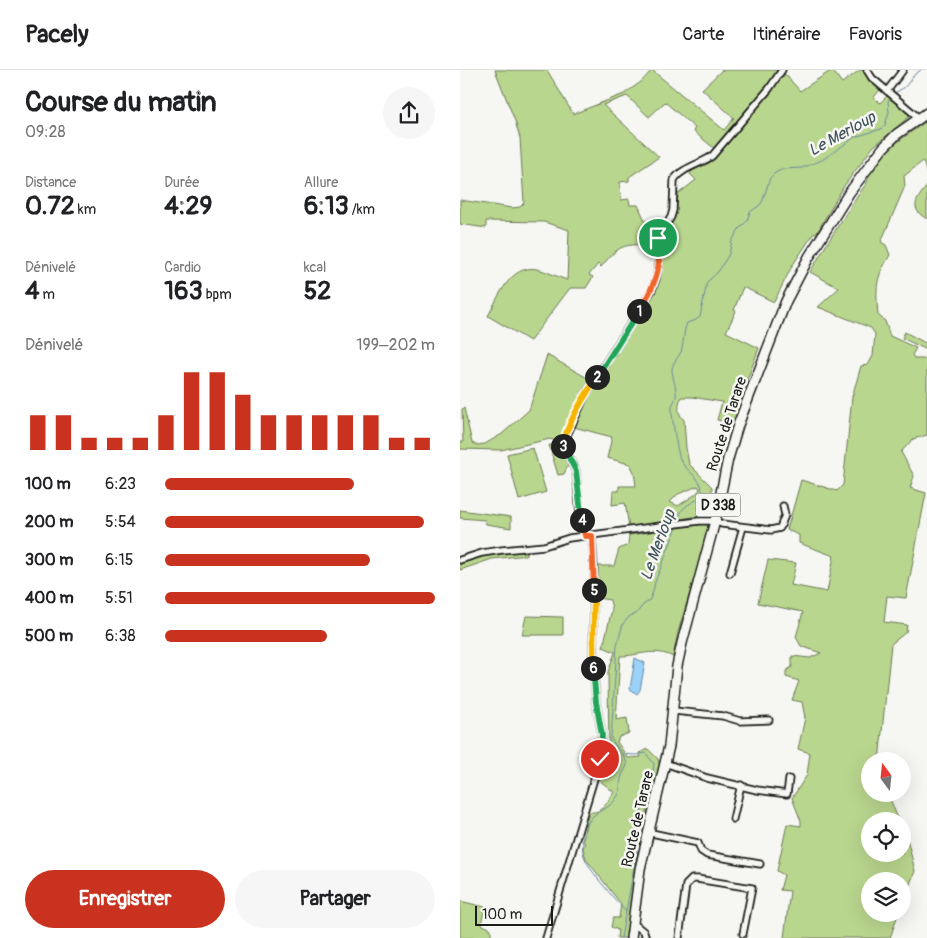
<!DOCTYPE html>
<html lang="fr">
<head>
<meta charset="utf-8">
<style>
	:root { --surface:#fff; --page:#f6f6f6; --text:#202124; --muted:#757577; --line:#e0e0e0; --accent:#c8321e }
	body { margin:0; font-family:Pangolin,sans-serif; background:var(--page); color:var(--text); height:100vh; display:flex; flex-direction:column; font-size:19px; white-space:nowrap }
	* { box-sizing:border-box; margin:0 }
	p { font-size:16px; color:var(--muted) }
	.icon { flex:none; width:28px; height:28px; fill:none; stroke:currentColor; stroke-width:2; stroke-linecap:round; stroke-linejoin:round }
	.map { position:relative; flex:1; overflow:hidden }
	.drawer { display:flex; flex-direction:column; background:var(--surface); width:460px }
	.drawer>* { flex:none }
	.needle { width:32px; rotate:345deg }
	.buttons { position:absolute; left:401px; top:682px; display:grid; gap:10px }
	.buttons a { display:grid; place-items:center; width:50px; height:50px; border-radius:50%; background:var(--surface); box-shadow:0 5px 20px #0002; font-size:25px }
	.scale { position:absolute; left:15px; bottom:12px; width:78px; box-sizing:border-box; padding-left:5px; border:2px solid #1c1c1c; border-top:0; font-size:14px; line-height:18px; white-space:nowrap; color:#1c1c1c; -webkit-text-stroke:4px #f6f6f2; paint-order:stroke }
	.pin { position:absolute; display:grid; place-items:center; width:42px; height:42px; color:#fff; margin:-21px; border:2px solid #fff; border-radius:50%; box-shadow:0 1px 5px #0007 }
	.km { position:absolute; width:25px; height:25px; margin:-12px; border-radius:50%; background:#222; color:#fff; font-size:14px; line-height:25px; text-align:center }
	.round { display:grid; place-items:center; flex:none; width:52px; height:52px; border-radius:26px; background:var(--page) }
	.summary { display:flex; align-items:center; justify-content:space-between; height:85px; padding:0 25px }
	h1 { font-size:28px; font-weight:700; line-height:38px }
	.stats { display:grid; grid-template-columns:repeat(3,1fr); gap:8px; height:85px; padding:5px 25px }
	.stats div { display:grid; align-content:center }
	.stats b { font-size:25px; font-weight:700 }
	.stats small { font-size:14px; font-weight:400 }
	.stats p { font-size:14px }
	.chart { height:140px; padding:10px 25px }
	.chart p { display:flex; justify-content:space-between }
	.chart svg { width:100%; height:90px; margin-top:5px; stroke:var(--accent); stroke-width:6 }
	.action { display:flex; gap:10px; margin-top:auto; padding:10px 25px }
	.action a { flex:1; height:58px; border-radius:30px; background:var(--accent); color:#fff; font-size:20px; font-weight:700; line-height:58px; text-align:center }
	.action a+a { background:var(--page); color:var(--text) }
	ul { padding:0 25px; list-style:none; font-size:16px }
	li { display:grid; grid-template-columns:80px 60px 1fr; align-items:center; height:38px }
	li i { height:12px; border-radius:6px; background:var(--accent) }
	header { display:flex; align-items:center; gap:30px; box-sizing:border-box; height:70px; padding:0 25px; background:var(--surface); border-bottom:1px solid var(--line) }
	header strong { font-size:24px }
	nav { display:flex; gap:28px; margin-inline-start:auto; font-size:18px }
	main { display:flex; flex:1; min-height:0 }
	.map>svg:first-child { display:block }
	.green { fill:#b9d68e; stroke:#6a7955; fill-rule:evenodd }
	.water { fill:#9ad2f9; stroke:#6889a1 }
	.lines { fill:none; stroke-linecap:round; stroke-linejoin:round }
	.stream { stroke:#6889a1; stroke-width:1 }
	.minor-casing { stroke:#1c1c1c; stroke-width:9 }
	.primary-casing { stroke:#1c1c1c; stroke-width:12 }
	.minor { stroke:#f6f6f2; stroke-width:5.5 }
	.primary { stroke:#f6f6f2; stroke-width:9 }
	.split-1-casing { stroke:#fff; stroke-width:10 }
	.split-2-casing { stroke:#fff; stroke-width:10 }
	.split-3-casing { stroke:#fff; stroke-width:10 }
	.split-4-casing { stroke:#fff; stroke-width:10 }
	.split-5-casing { stroke:#fff; stroke-width:10 }
	.split-6-casing { stroke:#fff; stroke-width:10 }
	.split-7-casing { stroke:#fff; stroke-width:10 }
	.split-1 { stroke:#f0652b; stroke-width:6 }
	.split-2 { stroke:#22a559; stroke-width:6 }
	.split-3 { stroke:#f5b400; stroke-width:6 }
	.split-4 { stroke:#22a559; stroke-width:6 }
	.split-5 { stroke:#f0652b; stroke-width:6 }
	.split-6 { stroke:#f5b400; stroke-width:6 }
	.split-7 { stroke:#22a559; stroke-width:6 }
	.labels { text-anchor:middle; dominant-baseline:central; stroke-width:5; stroke-linejoin:round; paint-order:stroke }
	.shield { fill:#f6f6f2; stroke:#5d5d5c; stroke-width:1 }
	.shield-label { font-size:14px; font-weight:bold; fill:#1c1c1c }
	.street-label { font-size:15px; fill:#1c1c1c; stroke:#f6f6f2 }
	.water-label { font-size:16px; font-style:italic; fill:#42535e; stroke:#f6f6f2 }
</style>
</head>
<body>
<header>
<strong>Pacely</strong>
<nav><a>Carte</a><a>Itinéraire</a><a>Favoris</a></nav>
</header>
<main>
<section class="drawer">
<div class="summary"><div><h1>Course du matin</h1><p>09:28</p></div><a class="round"><svg class="icon" aria-label="share" viewBox="0 0 24 24"><path d="M12 15V3M7 8l5-5 5 5M5 13v7h14v-7"/></svg></a></div>
<div class="stats">
<div><p>Distance</p><b>0.72<small> km</small></b></div>
<div><p>Durée</p><b>4:29</b></div>
<div><p>Allure</p><b>6:13<small> /km</small></b></div>
</div>
<div class="stats">
<div><p>Dénivelé</p><b>4<small> m</small></b></div>
<div><p>Cardio</p><b>163<small> bpm</small></b></div>
<div><p>kcal</p><b>52</b></div>
</div>
<div class="chart"><p><span>Dénivelé</span>199–202 m</p>
<svg viewBox="0 0 160 44" preserveAspectRatio="none"><path d="M5 44V27M15 44V27M25 44V38M35 44V38M45 44V38M55 44V27M65 44V6M75 44V6M85 44V17M95 44V27M105 44V27M115 44V27M125 44V27M135 44V27M145 44V38M155 44V38"/></svg>
</div>
<ul>
<li><b>100 m</b>6:23<i style="width:70%"></i></li>
<li><b>200 m</b>5:54<i style="width:96%"></i></li>
<li><b>300 m</b>6:15<i style="width:76%"></i></li>
<li><b>400 m</b>5:51<i style="width:100%"></i></li>
<li><b>500 m</b>6:38<i style="width:60%"></i></li>
</ul>
<div class="action"><a>Enregistrer</a><a>Partager</a></div>
</section>
<div class="map">
<svg width="467" height="868" viewBox="0 0 467 868">
	<rect width="100%" height="100%" fill="#f6f6f2"/>
	<filter id="ink" filterUnits="userSpaceOnUse"><feTurbulence type="fractalNoise" baseFrequency=".02" numOctaves="2"/><feDisplacementMap in="SourceGraphic" scale="10" xChannelSelector="R" yChannelSelector="G"/><feConvolveMatrix kernelMatrix="1 2 1 2 8 2 1 2 1" color-interpolation-filters="sRGB"/></filter>
	<g filter="url(#ink)">
		<g class="green">
			<path d="M 35,0 L 87,0 L 113,44 L 164,24 L 181,12 L 192,0 L 264,60 L 274,48 L 242,19 L 262,0 L 319,0 L 305,19 L 255,79 L 233,61 L 235,58 L 205,32 L 189,47 L 167,26 L 143,35 L 199,87 L 169,107 L 169,111 L 160,112 L 161,130 L 169,129 L 170,135 L 178,135 L 195,173 C 164,177 163,170 141,197 L 138,194 L 129,205 L 133,207 L 126,218 L 110,218 L 70,271 L 28,246 C 38,228 50,194 77,199 C 87,201 97,207 107,210 L 109,160 L 84,152 L 26,151 L 26,158 L 0,154 L 0,130 L 52,138 L 60,137 L 64,133 L 60,68 L 55,51 Z"/>
			<path d="M 372,0 L 382,13 L 400,0 L 405,0 L 421,19 L 414,27 L 420,33 L 428,25 L 447,41 L 450,46 L 413,77 L 384,116 L 356,164 L 354,163 L 332,196 L 314,232 L 283,217 L 274,240 L 276,241 L 266,262 L 299,278 L 286,313 L 289,315 L 274,353 L 257,350 L 262,332 L 232,327 L 221,327 C 218,336 217,343 224,350 L 226,378 L 229,394 L 252,417 L 252,422 L 239,446 L 169,457 L 165,433 L 152,435 L 153,421 L 159,421 L 159,416 L 176,416 L 174,402 L 170,394 L 147,388 L 152,367 L 114,357 L 124,332 L 191,229 L 199,207 L 202,194 L 203,184 L 201,168 L 216,144 L 218,124 L 236,110 L 230,104 L 232,101 L 249,91 L 269,71 L 325,4 L 340,21 ZM 238,416 L 240,419 L 236,424 L 218,436 L 210,432 L 218,424 Z"/>
			<path d="M 467,51 L 467,104 L 463,91 L 444,106 L 445,116 L 421,172 L 426,175 L 430,185 C 415,209 416,217 418,245 L 425,251 L 430,266 L 456,278 L 452,285 L 455,289 L 467,289 L 467,365 L 453,369 L 441,382 L 454,406 L 450,418 L 466,423 L 446,528 L 427,526 L 424,552 L 447,555 L 446,562 L 431,574 L 419,691 L 410,691 L 410,724 L 428,724 L 439,751 L 410,751 L 410,784 L 442,784 L 443,760 L 448,772 L 455,801 L 443,832 L 442,811 L 410,811 L 410,844 L 438,844 L 430,868 L 324,868 L 330,821 L 320,820 L 324,805 L 317,801 L 327,754 L 341,756 L 341,751 L 332,728 L 347,705 L 350,683 L 338,679 L 345,648 L 342,632 L 332,630 L 339,611 L 326,607 L 326,601 L 332,597 L 332,586 L 350,588 L 361,583 L 341,576 L 336,567 L 343,542 L 298,533 L 308,490 L 336,493 L 331,515 L 367,522 L 374,486 L 339,473 L 339,465 L 327,460 L 341,410 L 377,421 L 383,415 L 392,327 L 401,296 L 408,295 L 413,286 L 415,264 L 411,258 L 358,237 L 379,218 L 350,202 C 368,172 386,142 406,114 C 409,109 408,104 411,99 C 425,79 447,65 467,51 Z"/>
			<path d="M 467,116 L 467,149 C 448,138 457,129 467,116 Z"/>
			<polygon points="445,262 467,274 467,280 442,268"/>
			<polygon points="87,285 131,310 116,336 101,373 90,369 41,380 0,379 0,372 3,372 2,339 4,338 12,373 17,375 25,374 42,364 69,340"/>
			<polygon points="89,375 97,376 109,393 104,404 98,405"/>
			<polygon points="73,378 86,422 59,430 47,384"/>
			<polygon points="0,440 51,447 51,458 26,454 25,450 0,448"/>
			<path d="M 246,454 L 249,459 L 218,562 L 213,587 C 194,577 179,586 160,586 L 156,650 L 167,648 L 169,663 L 159,667 L 157,672 L 168,688 L 181,687 L 179,683 L 188,679 L 198,689 L 200,697 L 182,756 L 177,756 L 173,781 L 178,781 L 167,868 L 157,868 L 158,860 L 151,857 L 153,848 L 159,848 L 161,834 L 126,789 L 123,778 L 125,773 L 122,771 L 129,742 C 142,744 148,731 154,722 L 139,710 L 149,684 L 148,602 L 155,582 L 143,577 L 152,539 L 150,530 L 137,528 L 137,496 L 154,496 L 159,479 L 168,475 L 169,465 Z"/>
			<path d="M 67,480 L 67,485 L 32,489 L 0,500 L 0,492 C 22,485 43,482 67,480 Z"/>
			<polygon points="66,546 103,547 103,565 62,565"/>
			<polygon points="0,831 25,837 21,854 31,859 31,868 0,868"/>
		</g>
		<polygon class="water" points="175,588 185,593 180,620 177,624 170,619"/>
		<g class="lines">
			<g class="stream">
				<polyline points="433,24 445,17 455,4 461,0"/>
				<path d="M 219,450 C 219,431 244,433 242,420 C 241,407 225,401 220,389 C 217,381 211,344 212,336 C 213,333 216,329 216,326 C 217,317 212,308 212,299 C 213,292 218,288 221,282 C 224,273 223,262 227,253 L 236,250 L 240,247 L 247,212 L 258,202 L 269,184 L 272,171 L 279,159 L 287,151 L 290,142 L 300,135 L 303,130 L 310,108 L 315,103 L 323,99 L 342,98 L 362,90 L 395,67 L 421,59 L 425,55 L 429,42 L 428,31 L 431,27"/>
				<path d="M 162,684 C 172,697 164,697 161,709 C 159,718 162,721 155,730 C 149,738 140,740 133,746 C 126,752 121,773 123,782 C 125,797 155,829 166,842"/>
				<polyline points="161,868 176,787 180,748 186,722 193,704 194,694 186,683 175,685 162,684 151,669 157,575 163,554 170,546 176,544 183,535 189,531 193,522 195,512 217,457"/>
			</g>
			<defs>
				<g id="minor">
					<polyline points="407,0 412,8 459,48"/>
					<polyline points="427,21 443,0"/>
					<path d="M 125,466 L 120,444 L 116,401 L 103,377 L 104,372 L 126,324 L 192,220 L 196,209 L 200,186 L 198,168 L 211,147 L 213,140 L 214,110 C 221,98 241,94 252,86 L 309,19 L 322,0"/>
					<polyline points="0,490 22,483 42,480 84,476 109,468 239,451 255,451 262,454 311,460 320,458 325,445 323,436"/>
					<polyline points="270,503 283,457"/>
					<polyline points="214,641 263,646 280,651 309,650"/>
					<polyline points="205,693 247,708 297,720 327,724 329,709"/>
					<polyline points="273,749 281,715"/>
					<polyline points="187,762 238,773 241,781 247,785 300,794"/>
					<polyline points="173,853 184,862 186,868"/>
					<polyline points="86,868 140,689 142,665 136,632 133,593 134,497 132,466"/>
					<polyline points="219,868 226,815 232,809 237,809 292,818 283,864"/>
				</g>
				<polyline id="primary" points="171,868 180,799 209,676 217,596 222,573 255,451 268,389 278,355 326,231 349,187 389,123 423,78 437,64 467,43"/>
			</defs>
			<use href="#minor" class="minor-casing"/>
			<use href="#primary" class="primary-casing"/>
			<use href="#minor" class="minor"/>
			<use href="#primary" class="primary"/>
		</g>
	</g>
	<g class="lines" filter="url(#ink)">
		<defs>
			<path id="split-1" d="M 179,241 C 193,219 204,195 198,168"/>
			<polyline id="split-2" points="137,307 179,241"/>
			<path id="split-3" d="M 103,376 C 105,356 126,324 137,307"/>
			<polyline id="split-4" points="103,376 116,401 122,450"/>
			<polyline id="split-5" points="122,450 125,466 132,466 134,520"/>
			<polyline id="split-6" points="133,598 134,520"/>
			<polyline id="split-7" points="133,598 136,632 142,665 140,689"/>
		</defs>
		<use href="#split-1" class="split-1-casing"/>
		<use href="#split-2" class="split-2-casing"/>
		<use href="#split-3" class="split-3-casing"/>
		<use href="#split-4" class="split-4-casing"/>
		<use href="#split-5" class="split-5-casing"/>
		<use href="#split-6" class="split-6-casing"/>
		<use href="#split-7" class="split-7-casing"/>
		<use href="#split-1" class="split-1"/>
		<use href="#split-2" class="split-2"/>
		<use href="#split-3" class="split-3"/>
		<use href="#split-4" class="split-4"/>
		<use href="#split-5" class="split-5"/>
		<use href="#split-6" class="split-6"/>
		<use href="#split-7" class="split-7"/>
	</g>
	<g class="labels">
		<rect class="shield" x="235.5" y="423.5" width="45" height="23" rx="4"/>
		<g class="shield-label">
			<text x="258" y="435">D 338</text>
		</g>
		<g class="street-label">
			<text transform="translate(267 354) rotate(-72)">Route de Tarare</text>
			<text transform="translate(178 749) rotate(-77)">Route de Tarare</text>
		</g>
		<g class="water-label">
			<text transform="translate(382 64) rotate(-29)">Le Merloup</text>
			<text transform="translate(198 475) rotate(-70)">Le Merloup</text>
		</g>
	</g>
</svg>
<div class="buttons">
<a><svg class="needle" viewBox="-14 -14 28 28"><path d="M0-13l5 13h-10z" fill="#e53935"/><path d="M0 13l5-13h-10z" fill="#757577"/></svg></a>
<a><svg class="icon" aria-label="locate" viewBox="0 0 24 24"><circle cx="12" cy="12" r="6"/><path d="M12 2v4M12 18v4M2 12h4M18 12h4"/></svg></a>
<a><svg class="icon" aria-label="layers" viewBox="0 0 24 24"><path d="M12 4l9 5-9 5-9-5zM3 14l9 5 9-5"/></svg></a>
</div>
<div class="scale">100 m</div>
<div class="pin" style="left:198px;top:168px;background:#1e9e55"><svg class="icon" aria-label="arrive" viewBox="0 0 24 24"><path d="M6 21V4h12l-3 4 3 4H6"/></svg></div>
<div class="pin" style="left:140px;top:689px;background:#d93025"><svg class="icon" aria-label="check" viewBox="0 0 24 24"><path d="M5 12l5 5 9-10"/></svg></div>
<b class="km" style="left:179px;top:241px">1</b>
<b class="km" style="left:137px;top:307px">2</b>
<b class="km" style="left:103px;top:376px">3</b>
<b class="km" style="left:122px;top:450px">4</b>
<b class="km" style="left:134px;top:520px">5</b>
<b class="km" style="left:133px;top:598px">6</b>
</div>
</main>
</body>
</html>
